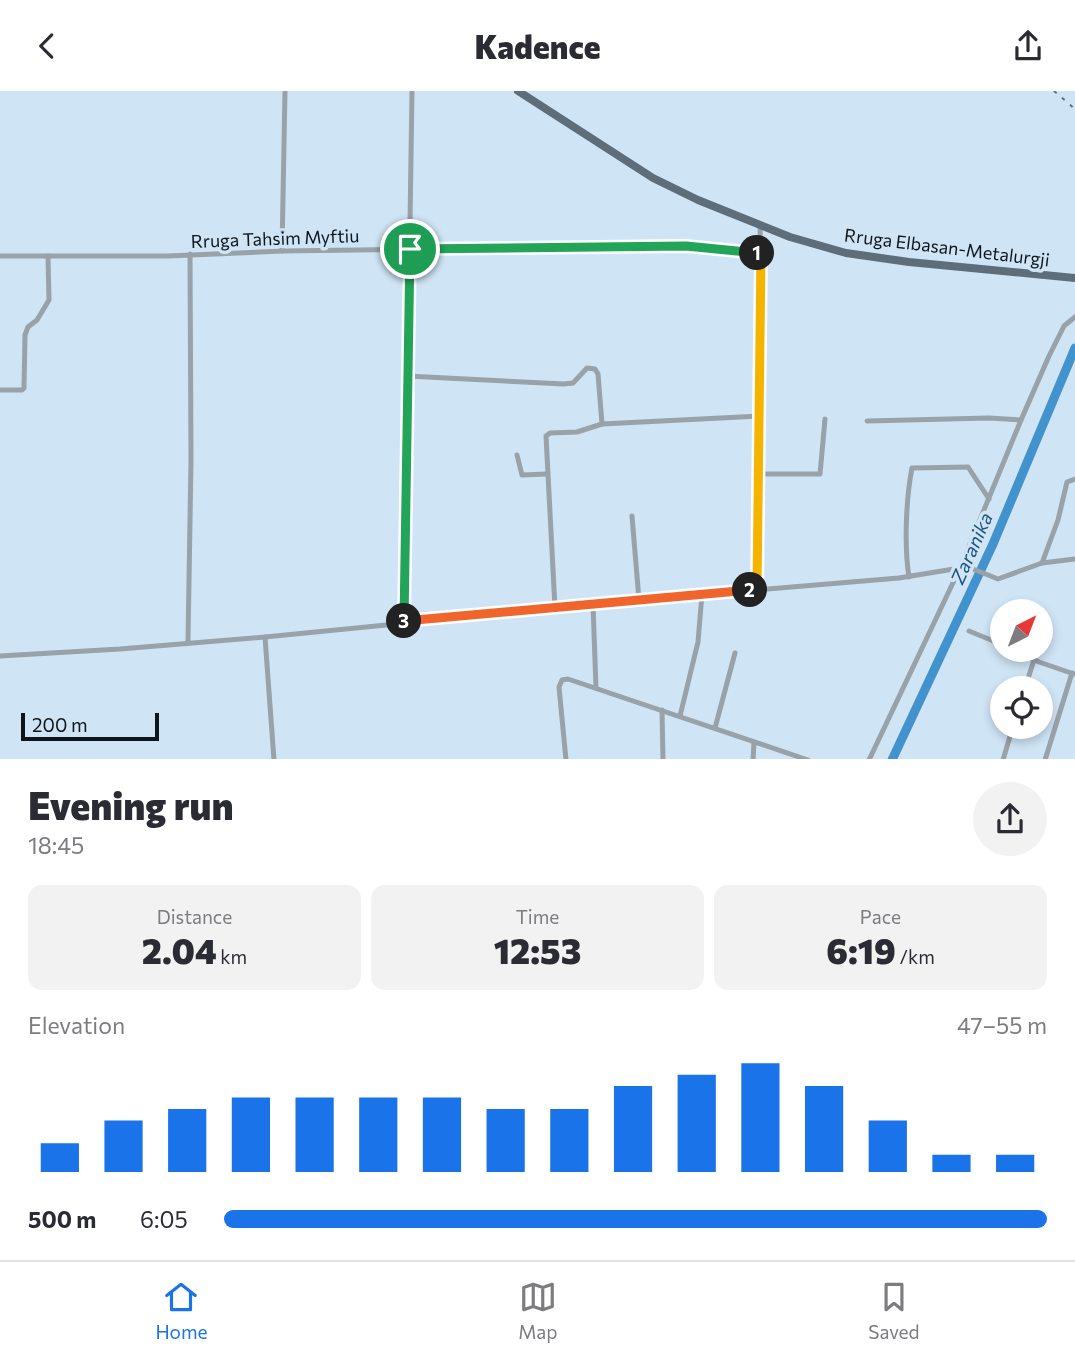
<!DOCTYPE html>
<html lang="en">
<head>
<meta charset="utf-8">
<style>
	:root { --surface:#fff; --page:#f2f2f3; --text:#2b2b33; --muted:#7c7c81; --line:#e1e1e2; --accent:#1a73e8 }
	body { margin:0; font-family:Commissioner,sans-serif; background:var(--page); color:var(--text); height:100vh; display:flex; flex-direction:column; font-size:26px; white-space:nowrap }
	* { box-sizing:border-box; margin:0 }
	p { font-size:23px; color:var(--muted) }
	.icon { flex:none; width:38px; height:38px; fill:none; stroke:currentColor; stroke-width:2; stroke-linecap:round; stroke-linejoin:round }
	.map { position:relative; height:668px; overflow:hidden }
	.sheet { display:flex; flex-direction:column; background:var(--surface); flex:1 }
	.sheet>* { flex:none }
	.needle { width:46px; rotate:42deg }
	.tools { position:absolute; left:990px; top:508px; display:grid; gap:14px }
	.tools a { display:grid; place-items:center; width:63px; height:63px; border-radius:50%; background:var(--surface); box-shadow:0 4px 10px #0003; font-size:35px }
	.scale { position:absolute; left:21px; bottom:18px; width:138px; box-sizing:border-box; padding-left:7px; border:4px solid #0e161c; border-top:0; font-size:19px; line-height:24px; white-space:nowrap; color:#0e161c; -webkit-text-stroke:5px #cfe4f5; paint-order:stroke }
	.pin { position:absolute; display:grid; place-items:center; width:60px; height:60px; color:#fff; margin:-30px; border:4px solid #fff; border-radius:50%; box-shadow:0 2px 7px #0007 }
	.km { position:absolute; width:35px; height:35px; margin:-18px; border-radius:50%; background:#222; color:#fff; font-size:19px; line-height:35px; text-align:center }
	.round { display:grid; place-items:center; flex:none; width:74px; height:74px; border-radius:37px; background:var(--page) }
	.head { display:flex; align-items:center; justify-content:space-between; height:119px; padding:0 28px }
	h1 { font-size:38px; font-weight:800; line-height:52px }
	.figures { display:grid; grid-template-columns:repeat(3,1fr); gap:10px; height:119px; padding:7px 28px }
	.figures div { display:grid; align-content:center; border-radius:14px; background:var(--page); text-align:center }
	.figures b { font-size:35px; font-weight:800 }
	.figures small { font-size:19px; font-weight:400 }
	.figures p { font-size:19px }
	.chart { height:196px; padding:14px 28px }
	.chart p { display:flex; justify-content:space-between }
	.chart svg { width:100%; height:126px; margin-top:7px; stroke:var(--accent); stroke-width:6 }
	ul { padding:0 28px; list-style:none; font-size:23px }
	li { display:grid; grid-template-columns:112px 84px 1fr; align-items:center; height:52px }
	li i { height:18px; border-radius:9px; background:var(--accent) }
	header { display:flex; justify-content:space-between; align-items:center; height:91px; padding:0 28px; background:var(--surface); font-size:32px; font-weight:800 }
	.dock { display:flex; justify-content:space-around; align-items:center; height:98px; border-top:2px solid var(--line); background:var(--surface); font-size:19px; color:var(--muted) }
	.dock a { display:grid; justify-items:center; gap:4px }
	.dock .selected { color:var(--accent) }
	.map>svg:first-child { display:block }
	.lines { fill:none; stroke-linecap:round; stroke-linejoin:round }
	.river { stroke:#4292cd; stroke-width:9 }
	.minor { stroke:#99a1a9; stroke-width:5 }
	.primary { stroke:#5d6d7a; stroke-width:8 }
	.rail { stroke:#626f7a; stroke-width:2; stroke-dasharray:3.5 7; stroke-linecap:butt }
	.split-1-casing { stroke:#fff; stroke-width:14 }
	.split-2-casing { stroke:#fff; stroke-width:14 }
	.split-3-casing { stroke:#fff; stroke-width:14 }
	.split-4-casing { stroke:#fff; stroke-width:14 }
	.split-1 { stroke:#22a559; stroke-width:9 }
	.split-2 { stroke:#f5b400; stroke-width:9 }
	.split-3 { stroke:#f0652b; stroke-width:9 }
	.split-4 { stroke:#22a559; stroke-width:9 }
	.labels { text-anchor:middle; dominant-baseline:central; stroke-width:7; stroke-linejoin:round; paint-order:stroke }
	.street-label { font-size:18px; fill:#0e161c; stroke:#cfe4f5 }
	.water-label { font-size:19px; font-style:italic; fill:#1b557d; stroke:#cfe4f5 }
</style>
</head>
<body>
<header><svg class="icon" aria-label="back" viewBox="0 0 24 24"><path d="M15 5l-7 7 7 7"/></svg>Kadence<svg class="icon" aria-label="share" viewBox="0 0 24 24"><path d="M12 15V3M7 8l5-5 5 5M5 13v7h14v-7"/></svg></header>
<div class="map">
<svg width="1075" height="669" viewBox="0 0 1075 669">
	<rect width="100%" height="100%" fill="#cfe4f5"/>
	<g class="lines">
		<polyline class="river" points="892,669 993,453 1075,257"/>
		<g class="minor">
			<polyline points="282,160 285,0"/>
			<polyline points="0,165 168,165 282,160 650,155 719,157 761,163"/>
			<polyline points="407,285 564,293 573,292 587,277 595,278 598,283 602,333"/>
			<polyline points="0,299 22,299 24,297 25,244 28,236 37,229 49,209 48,165"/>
			<polyline points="867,330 989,327 1021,329"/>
			<polyline points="517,364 522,384 547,383"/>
			<polyline points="758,383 820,383 825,328"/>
			<polyline points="632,425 639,509"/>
			<polyline points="1042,472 1058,429 1067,391 1075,388"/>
			<path d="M 909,486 C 904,455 906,408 912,377 L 968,376 L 989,408"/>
			<polyline points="757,498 762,224 760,135"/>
			<polyline points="593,514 596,597"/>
			<polyline points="555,517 546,345 550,342 577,341 602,333 760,325"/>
			<polyline points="404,530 412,0"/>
			<polyline points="969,540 1003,554"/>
			<polyline points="265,546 274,669"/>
			<polyline points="188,551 191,369 190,163"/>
			<polyline points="1012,558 1039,571 1074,583"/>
			<polyline points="0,565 120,558 265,546 639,509 899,487 960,477 973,478 998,488 1042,472 1075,468"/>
			<polyline points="1025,597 1034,569"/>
			<polyline points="662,619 663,669"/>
			<polyline points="680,625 698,551 702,503"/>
			<polyline points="715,637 735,562"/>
			<polyline points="566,669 559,596 562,589 568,588 808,669"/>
			<polyline points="753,669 754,651"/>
			<polyline points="869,669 960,477 1021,329 1049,265 1064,235 1075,226"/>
			<polyline points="1003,669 1013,635"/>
			<polyline points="1045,669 1072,582"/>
		</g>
		<polyline class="primary" points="518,0 653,87 698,109 790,146 846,162 909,171 1075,187"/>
		<polyline class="rail" points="1054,0 1075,18"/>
	</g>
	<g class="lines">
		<defs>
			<polyline id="split-1" points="410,158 686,155 757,162"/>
			<polyline id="split-2" points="750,499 757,498 761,163 757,162"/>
			<polyline id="split-3" points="404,530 750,499"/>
			<polyline id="split-4" points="404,530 410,158"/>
		</defs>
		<use href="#split-1" class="split-1-casing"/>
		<use href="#split-2" class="split-2-casing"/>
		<use href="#split-3" class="split-3-casing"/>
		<use href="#split-4" class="split-4-casing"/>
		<use href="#split-1" class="split-1"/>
		<use href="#split-2" class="split-2"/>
		<use href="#split-3" class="split-3"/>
		<use href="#split-4" class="split-4"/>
	</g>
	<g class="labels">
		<g class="street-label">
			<text transform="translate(275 147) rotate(-2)">Rruga Tahsim Myftiu</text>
			<text transform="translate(947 156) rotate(7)">Rruga Elbasan-Metalurgji</text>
		</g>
		<g class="water-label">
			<text transform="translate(971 457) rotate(-66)">Zaranika</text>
		</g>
	</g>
</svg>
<div class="tools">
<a><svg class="needle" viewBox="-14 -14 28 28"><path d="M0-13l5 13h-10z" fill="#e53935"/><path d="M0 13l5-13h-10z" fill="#7c7c81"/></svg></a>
<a><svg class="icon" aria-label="locate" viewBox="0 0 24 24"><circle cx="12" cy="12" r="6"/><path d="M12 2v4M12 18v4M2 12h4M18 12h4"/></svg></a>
</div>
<div class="scale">200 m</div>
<div class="pin" style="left:410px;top:158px;background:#1e9e55"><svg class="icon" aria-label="arrive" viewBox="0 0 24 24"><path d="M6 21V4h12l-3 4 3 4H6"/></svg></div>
<b class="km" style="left:757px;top:162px">1</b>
<b class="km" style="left:750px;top:499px">2</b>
<b class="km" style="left:404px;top:530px">3</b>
</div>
<section class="sheet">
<div class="head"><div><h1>Evening run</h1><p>18:45</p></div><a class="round"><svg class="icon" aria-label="share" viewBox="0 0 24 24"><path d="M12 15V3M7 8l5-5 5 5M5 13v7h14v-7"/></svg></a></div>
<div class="figures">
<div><p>Distance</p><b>2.04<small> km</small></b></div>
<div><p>Time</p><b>12:53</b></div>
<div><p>Pace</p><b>6:19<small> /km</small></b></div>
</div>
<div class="chart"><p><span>Elevation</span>47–55 m</p>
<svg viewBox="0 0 160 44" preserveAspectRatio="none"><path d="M5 44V34M15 44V26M25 44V22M35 44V18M45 44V18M55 44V18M65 44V18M75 44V22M85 44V22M95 44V14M105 44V10M115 44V6M125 44V14M135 44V26M145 44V38M155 44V38"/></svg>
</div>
<ul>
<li><b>500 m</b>6:05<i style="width:100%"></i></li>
</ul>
</section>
<nav class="dock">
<a class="selected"><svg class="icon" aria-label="home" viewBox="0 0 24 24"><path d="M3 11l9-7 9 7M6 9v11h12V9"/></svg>Home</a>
<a><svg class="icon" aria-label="map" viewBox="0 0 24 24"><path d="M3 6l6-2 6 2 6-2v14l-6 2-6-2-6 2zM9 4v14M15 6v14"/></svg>Map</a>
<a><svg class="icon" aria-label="saved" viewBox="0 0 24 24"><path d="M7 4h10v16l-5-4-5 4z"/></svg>Saved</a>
</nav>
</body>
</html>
